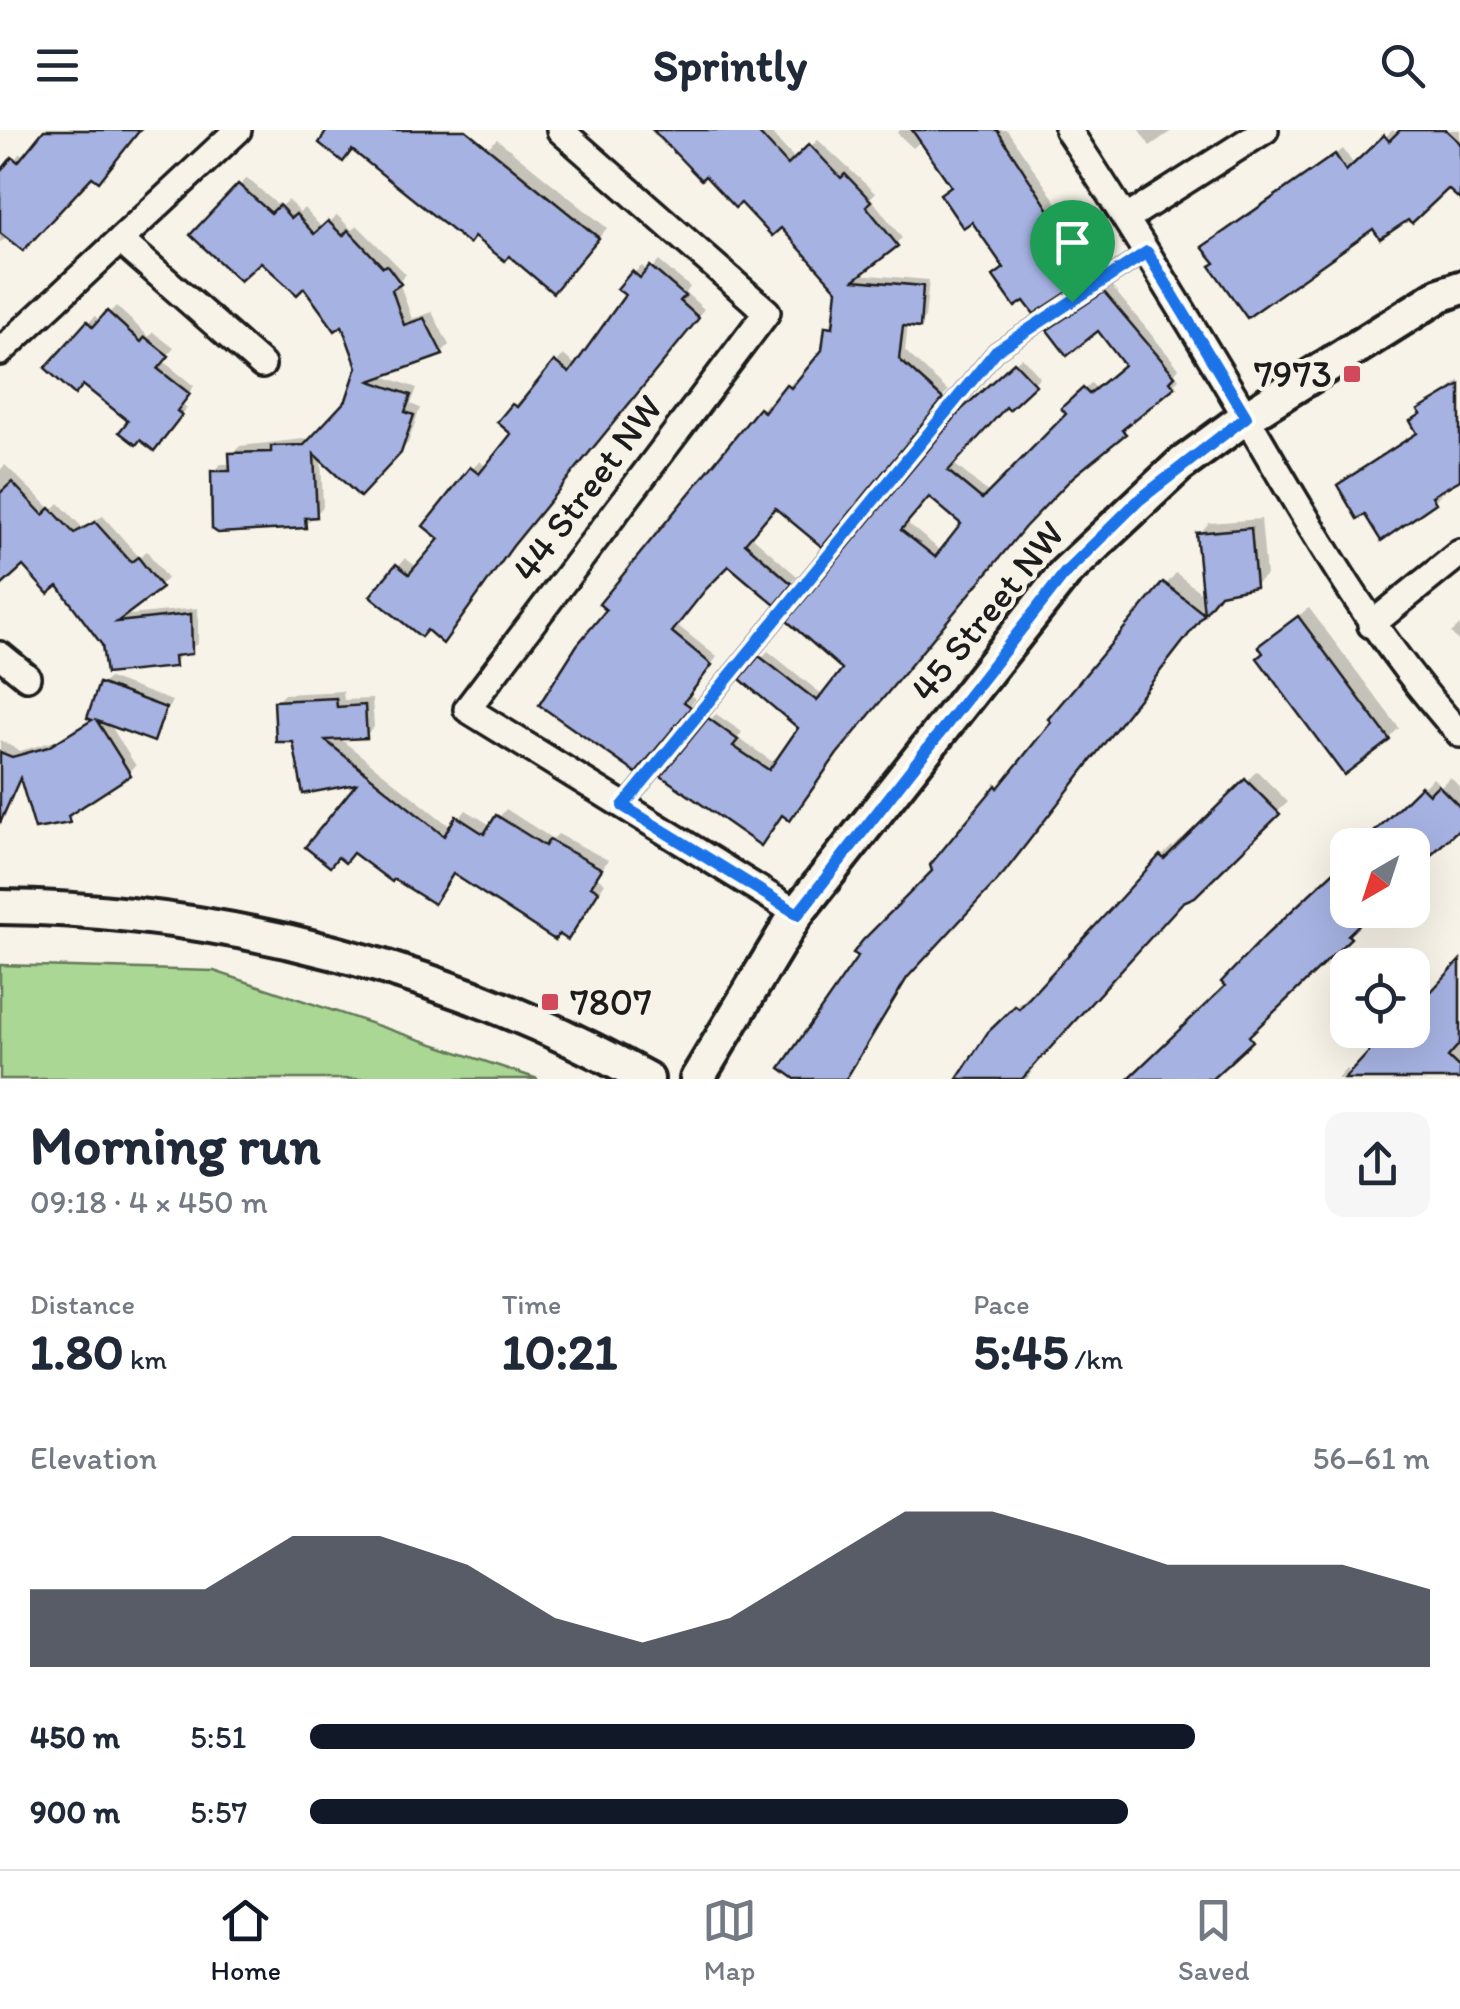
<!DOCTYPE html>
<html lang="en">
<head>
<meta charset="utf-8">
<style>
	:root { --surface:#fff; --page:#f6f6f7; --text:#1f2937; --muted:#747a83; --line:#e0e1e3; --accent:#111827 }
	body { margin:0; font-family:Itim,sans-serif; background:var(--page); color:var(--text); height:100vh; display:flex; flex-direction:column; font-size:38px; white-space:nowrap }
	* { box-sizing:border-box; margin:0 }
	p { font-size:32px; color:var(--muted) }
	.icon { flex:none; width:55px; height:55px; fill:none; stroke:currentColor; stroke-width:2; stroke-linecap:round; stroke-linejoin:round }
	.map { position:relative; height:949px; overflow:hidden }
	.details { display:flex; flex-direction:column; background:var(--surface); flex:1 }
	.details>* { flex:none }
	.needle { width:65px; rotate:219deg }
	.fabs { position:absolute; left:1330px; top:698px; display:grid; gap:20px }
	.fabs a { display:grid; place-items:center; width:100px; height:100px; border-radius:20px; background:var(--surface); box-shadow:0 10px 40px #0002; font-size:50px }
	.pin { position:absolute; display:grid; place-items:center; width:85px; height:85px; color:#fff; margin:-102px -42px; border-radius:50% 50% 50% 0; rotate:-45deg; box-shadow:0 0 10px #0007 }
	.pin .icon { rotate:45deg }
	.round { display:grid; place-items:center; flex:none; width:105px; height:105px; border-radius:20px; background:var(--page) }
	.head { display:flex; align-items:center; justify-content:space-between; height:170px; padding:0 30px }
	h1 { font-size:55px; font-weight:800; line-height:75px }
	.stats { display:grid; grid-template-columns:repeat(3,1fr); gap:15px; height:170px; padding:10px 30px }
	.stats div { display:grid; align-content:center }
	.stats b { font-size:50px; font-weight:800 }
	.stats small { font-size:28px; font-weight:400 }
	.stats p { font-size:28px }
	.chart { height:280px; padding:20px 30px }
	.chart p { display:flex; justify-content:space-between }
	.chart svg { width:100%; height:180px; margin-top:10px; fill:var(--accent); opacity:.7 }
	ul { padding:0 30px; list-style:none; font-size:32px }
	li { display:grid; grid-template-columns:160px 120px 1fr; align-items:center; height:75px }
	li i { height:25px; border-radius:12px; background:var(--accent) }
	header { display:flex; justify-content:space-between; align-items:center; height:130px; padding:0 30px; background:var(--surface); font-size:45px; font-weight:800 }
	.dock { display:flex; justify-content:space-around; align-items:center; height:140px; border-top:2px solid var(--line); background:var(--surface); font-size:28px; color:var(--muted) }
	.dock a { display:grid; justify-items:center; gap:5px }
	.dock .active { color:var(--accent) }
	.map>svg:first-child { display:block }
	.green { fill:#abd795; stroke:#647a58; stroke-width:2.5 }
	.shadow { fill:#0003; fill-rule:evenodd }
	.building { fill:#a6b2e2; stroke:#1c1c1c; stroke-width:2.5; fill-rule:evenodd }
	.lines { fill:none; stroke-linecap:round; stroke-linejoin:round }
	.service-casing { stroke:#1c1c1c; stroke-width:20 }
	.minor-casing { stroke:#1c1c1c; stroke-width:32 }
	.tertiary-casing { stroke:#1c1c1c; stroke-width:40 }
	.service { stroke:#f7f3e8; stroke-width:12 }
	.minor { stroke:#f7f3e8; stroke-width:25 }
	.tertiary { stroke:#f7f3e8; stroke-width:32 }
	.route-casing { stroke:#fff; stroke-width:20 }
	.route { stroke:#1a73e8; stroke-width:12 }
	.poi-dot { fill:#d1495b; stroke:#f7f3e8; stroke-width:4 }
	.labels { text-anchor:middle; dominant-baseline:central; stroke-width:9; stroke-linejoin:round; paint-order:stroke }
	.poi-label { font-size:38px; fill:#1c1c1c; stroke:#f7f3e8; text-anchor:end }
	.street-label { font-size:38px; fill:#1c1c1c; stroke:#f7f3e8 }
</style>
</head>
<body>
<header><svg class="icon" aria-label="menu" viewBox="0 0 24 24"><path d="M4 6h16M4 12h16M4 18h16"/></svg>Sprintly<svg class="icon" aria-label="search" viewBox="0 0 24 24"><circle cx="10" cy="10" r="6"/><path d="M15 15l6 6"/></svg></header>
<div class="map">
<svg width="1460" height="949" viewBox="0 0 1460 949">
	<rect width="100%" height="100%" fill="#f7f3e8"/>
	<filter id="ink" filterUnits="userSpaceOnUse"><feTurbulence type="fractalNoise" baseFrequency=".01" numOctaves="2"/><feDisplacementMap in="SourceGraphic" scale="20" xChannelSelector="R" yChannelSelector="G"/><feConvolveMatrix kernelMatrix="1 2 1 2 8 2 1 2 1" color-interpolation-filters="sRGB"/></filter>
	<g filter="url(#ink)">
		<polygon class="green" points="0,835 214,841 538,949 0,949"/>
		<g class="shadow">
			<polygon points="48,0 139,0 52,91 48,88 0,112 0,47 20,23 26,27"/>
			<polygon points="324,0 468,0 463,6 482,23 497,9 607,98 562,151 509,123"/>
			<polygon points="650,0 768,0 796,30 818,10 875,63 871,68 902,108 858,144 929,150 925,188 919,195 908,194 905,221 948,261 829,407 775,375 750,405 797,446 781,465 729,432 712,449 677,495 717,527 689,564 696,569 642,633 542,574 761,280 767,273 772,277 795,249 799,253 825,221 839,159 781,94 669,13 666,17"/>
			<polygon points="900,0 1007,0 1091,123 1088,127 1097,138 1090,144 1024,167 922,10 913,18 897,3"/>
			<polygon points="1139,0 1173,0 1150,16"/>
			<polygon points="1393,0 1398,6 1404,0 1460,0 1460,47 1408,86 1217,132 1213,109 1343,19 1354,35"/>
			<polygon points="247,48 280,77 288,70 300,82 304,78 323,99 337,85 352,100 357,95 406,144 399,152 412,189 432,182 449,215 441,223 380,245 417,258 411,274 420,278 408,313 360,363 321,327 323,377 305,395 214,342 221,334 232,334 232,324 240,316 313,308 348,271 360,237 344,192 304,154 261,129 194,105"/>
			<polygon points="659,131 690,157 686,163 704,179 520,406 374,466 405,428 418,438 443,409 426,395 472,339 480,331 487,338 515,304 514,276 522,268 525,271 563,225 577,236 628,165 634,143 642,136 649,142"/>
			<path d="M 1112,157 L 1179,238 L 1175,243 L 1179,249 L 1031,387 L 843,615 L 790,688 L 710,590 L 716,584 L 742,602 L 738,608 L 776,634 L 801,597 L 744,549 L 768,521 L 824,566 L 846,539 L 791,491 L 964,280 L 1022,227 L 1040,247 L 1009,276 L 1006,273 L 953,333 L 990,364 L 1070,284 L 1071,272 L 1091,253 L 1097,259 L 1127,234 L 1098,198 L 1050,200 ZM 929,364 L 965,394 L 942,422 L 906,392 Z"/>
			<polygon points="116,176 149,207 153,202 174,218 163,231 194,256 181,273 187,278 161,311 83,252 48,238 95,186 101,192"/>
			<polygon points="1460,250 1460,346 1438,360 1441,364 1434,371 1366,381 1340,355 1419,302 1413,292"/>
			<polygon points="5,335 52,380 59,373 82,397 103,386 139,427 147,421 167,449 120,486 198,478 198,514 181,523 173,535 105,514 58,452 23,432 0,444 0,340"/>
			<polygon points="1261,389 1266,445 1255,455 1221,462 1014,729 916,835 845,949 800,949 935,741 933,735 1055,592 1051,589 1176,443 1205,466 1199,404 1209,393"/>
			<polygon points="1309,478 1399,598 1389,608 1266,523 1271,506"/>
			<polygon points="1460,495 1460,513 1451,503"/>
			<polygon points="109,548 172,571 153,609 109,593 136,636 75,678 69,691 22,647 0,696 0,610 20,621 58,610 94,588 101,555"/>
			<polygon points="343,561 344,570 372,569 374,597 366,605 338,607 452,698 466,680 492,696 506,679 553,709 558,704 608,730 597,747 605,753 575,799 455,742 434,771 362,650 295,609 276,572 284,564"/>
			<polygon points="1257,641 1288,672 1189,766 1045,921 1027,949 960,949 990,903 1027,867 1031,870 1162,726 1172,716 1176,720"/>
			<polygon points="1450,647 1460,657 1460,695 1412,715 1363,715 1433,648 1441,656"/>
			<polygon points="1460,835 1460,939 1451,949 1337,949 1346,939 1352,944 1389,904 1396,910 1405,900 1412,900"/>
		</g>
		<g class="building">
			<polygon points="44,0 140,0 99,52 92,47 23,121 0,103 0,42 12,27 18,32"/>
			<polygon points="327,0 466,0 599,108 553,163 509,126 505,131 474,107 469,114 352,20 343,32 319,13"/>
			<polygon points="653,0 756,0 788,35 809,14 841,48 845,44 871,71 866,76 898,116 854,150 923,156 920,198 903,196 899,229 943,269 822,417 775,378 745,413 792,454 775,475 729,436 706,459 672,502 712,535 684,572 691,577 636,643 539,575 577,515 606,480 599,474 759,278 764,282 786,254 791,258 822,220 825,196 833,197 837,160 781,98 772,106 741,73 735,78 705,46 701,50"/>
			<polygon points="912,0 997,0 1092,146 1034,184 1024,171 1015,177 993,146 1004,138 972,92 963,98 940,64 951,56"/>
			<polygon points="1400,0 1446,0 1460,13 1460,70 1448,59 1412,93 1408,90 1380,109 1373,99 1247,188 1210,136 1215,133 1202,117 1335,24 1346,41 1384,5 1389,11"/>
			<polygon points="238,54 271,83 279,75 291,88 296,84 314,104 328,91 343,106 348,100 383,137 387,135 401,154 392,160 404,195 424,188 443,225 370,251 411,265 405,282 414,285 401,323 360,367 314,324 317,387 305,388 306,398 218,403 212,399 211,341 230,341 229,323 271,322 271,316 304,315 346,270 357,237 342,196 335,201 304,158 297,165 261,132 240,151 190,105"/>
			<polygon points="650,136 685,166 680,171 699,188 513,416 443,514 427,500 421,507 370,466 396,434 409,444 439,409 423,396 470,337 479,344 511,304 497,292 512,274 517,277 554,231 569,243 625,165 617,159 632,141 640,148"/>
			<path d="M 1104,162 L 1175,246 L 1170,251 L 1175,257 L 1122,300 L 1126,304 L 1074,346 L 1025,397 L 837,624 L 790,691 L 782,685 L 761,716 L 661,646 L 708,588 L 738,610 L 733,616 L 769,640 L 798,598 L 740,549 L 759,526 L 817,571 L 842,539 L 787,491 L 962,279 L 1014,232 L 1036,255 L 1009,280 L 1006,277 L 948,341 L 982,369 L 1066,284 L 1061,278 L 1083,258 L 1089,264 L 1124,235 L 1098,201 L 1067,226 L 1047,200 ZM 929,367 L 961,394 L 935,427 L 901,400 Z"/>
			<polygon points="107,181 141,212 145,207 169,226 158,239 190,264 177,281 182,285 154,321 140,310 136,315 119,302 128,291 83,255 75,265 45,238 87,191 93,197"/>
			<polygon points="1460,255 1460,350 1432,366 1436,373 1381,411 1365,385 1357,389 1337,355 1417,303 1410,291 1421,284 1418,280"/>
			<polygon points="12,352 43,385 50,378 74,403 95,392 131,432 138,427 162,458 117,492 191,484 192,524 174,526 175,537 106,544 102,515 58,456 48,464 23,436 0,457 0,363"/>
			<polygon points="1251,398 1256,457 1220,464 1004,743 907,848 846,949 795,949 780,938 858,826 853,823 863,810 932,741 930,735 996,655 998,658 1051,592 1048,589 1163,452 1204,484 1196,403"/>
			<polygon points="1298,486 1390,610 1344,645 1257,528 1263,523 1258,516"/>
			<polygon points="99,553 166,578 154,612 97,591 131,645 68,686 70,693 35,699 20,648 0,693 0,622 12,627 48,617 92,590 87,588"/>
			<polygon points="336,568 337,577 365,575 367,608 325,610 444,706 456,686 484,704 496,685 545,716 549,710 602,739 591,756 599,761 568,810 559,804 555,810 453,744 434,774 394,749 392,752 353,723 345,733 338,727 330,737 305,717 356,654 303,664 293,612 276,612 274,571"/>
			<polygon points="1245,649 1280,684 1195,767 1183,772 1022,949 957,949 988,902 1015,876 1019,879 1160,725 1164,729"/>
			<polygon points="1438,655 1460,677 1460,698 1412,743 1412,715 1361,715 1421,656 1429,664"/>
			<polygon points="1348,728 1348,780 1374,780 1348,805 1351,808 1249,906 1253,911 1212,949 1128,949 1225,856 1221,852 1267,804"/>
			<polygon points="1460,830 1460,913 1448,927 1460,938 1460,949 1344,949 1380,910 1388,917 1402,900 1412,900 1412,888 1430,868 1427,866"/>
		</g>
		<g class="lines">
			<defs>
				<polyline id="service" points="623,676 996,221 1147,122"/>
				<g id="minor">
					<polyline points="560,0 767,182 467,579 797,783"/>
					<path d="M 1068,0 C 1131,95 1190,192 1248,290 C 1313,401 1374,509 1460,604"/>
					<polyline points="1127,88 1265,0"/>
					<polyline points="121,111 262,235"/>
					<polyline points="0,222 238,0"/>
					<polyline points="1371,495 1460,423"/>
					<polyline points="0,525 27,547"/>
				</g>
				<g id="tertiary">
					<path d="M 0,777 C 225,780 451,839 647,949"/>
					<polyline points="697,949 797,783 1065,443 1179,336 1246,287 1440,165 1460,158"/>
				</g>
			</defs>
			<use href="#service" class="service-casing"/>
			<use href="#minor" class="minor-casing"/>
			<use href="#tertiary" class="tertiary-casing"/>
			<use href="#service" class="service"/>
			<use href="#minor" class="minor"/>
			<use href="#tertiary" class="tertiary"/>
		</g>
	</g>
	<g class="lines" filter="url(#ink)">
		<defs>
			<polygon id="route" points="1147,122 1246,287 1139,370 1065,443 798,784 623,676 996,221"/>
		</defs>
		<use href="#route" class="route-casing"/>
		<use href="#route" class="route"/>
	</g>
	<g class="poi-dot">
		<rect x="1342" y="234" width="20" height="20" rx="5"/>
		<rect x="540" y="862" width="20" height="20" rx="5"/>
	</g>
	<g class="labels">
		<g class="poi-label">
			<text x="1332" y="244">7973</text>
			<text x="570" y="872" text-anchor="start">7807</text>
		</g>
		<g class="street-label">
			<text transform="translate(587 358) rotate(-53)">44 Street NW</text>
			<text transform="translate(987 481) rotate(-51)">45 Street NW</text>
		</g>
	</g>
</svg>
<div class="fabs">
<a><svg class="needle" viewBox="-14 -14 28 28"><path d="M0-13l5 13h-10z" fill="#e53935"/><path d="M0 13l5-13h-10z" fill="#747a83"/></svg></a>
<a><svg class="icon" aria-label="locate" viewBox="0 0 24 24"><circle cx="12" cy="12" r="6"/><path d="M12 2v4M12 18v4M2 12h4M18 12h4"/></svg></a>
</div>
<div class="pin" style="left:1072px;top:172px;background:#1e9e55"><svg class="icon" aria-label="arrive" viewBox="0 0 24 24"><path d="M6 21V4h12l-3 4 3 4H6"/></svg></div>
</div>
<section class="details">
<div class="head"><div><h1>Morning run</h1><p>09:18 · 4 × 450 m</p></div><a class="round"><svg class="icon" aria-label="share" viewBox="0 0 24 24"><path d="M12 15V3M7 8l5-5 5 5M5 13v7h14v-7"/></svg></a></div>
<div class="stats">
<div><p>Distance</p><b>1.80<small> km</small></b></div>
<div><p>Time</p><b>10:21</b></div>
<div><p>Pace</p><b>5:45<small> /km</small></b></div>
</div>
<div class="chart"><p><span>Elevation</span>56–61 m</p>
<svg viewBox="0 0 160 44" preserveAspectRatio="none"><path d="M0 44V25L10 25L20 25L30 12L40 12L50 19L60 32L70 38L80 32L90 19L100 6L110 6L120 12L130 19L140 19L150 19L160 25V44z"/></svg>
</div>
<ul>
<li><b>450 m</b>5:51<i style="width:79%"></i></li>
<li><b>900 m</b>5:57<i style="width:73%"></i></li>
</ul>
</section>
<nav class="dock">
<a class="active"><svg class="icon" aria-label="home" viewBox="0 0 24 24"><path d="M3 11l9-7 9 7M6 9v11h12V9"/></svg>Home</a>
<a><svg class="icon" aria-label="map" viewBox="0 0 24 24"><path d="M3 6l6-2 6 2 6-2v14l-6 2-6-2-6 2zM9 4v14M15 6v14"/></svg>Map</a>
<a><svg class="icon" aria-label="saved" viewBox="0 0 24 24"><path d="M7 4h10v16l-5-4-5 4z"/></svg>Saved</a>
</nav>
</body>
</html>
